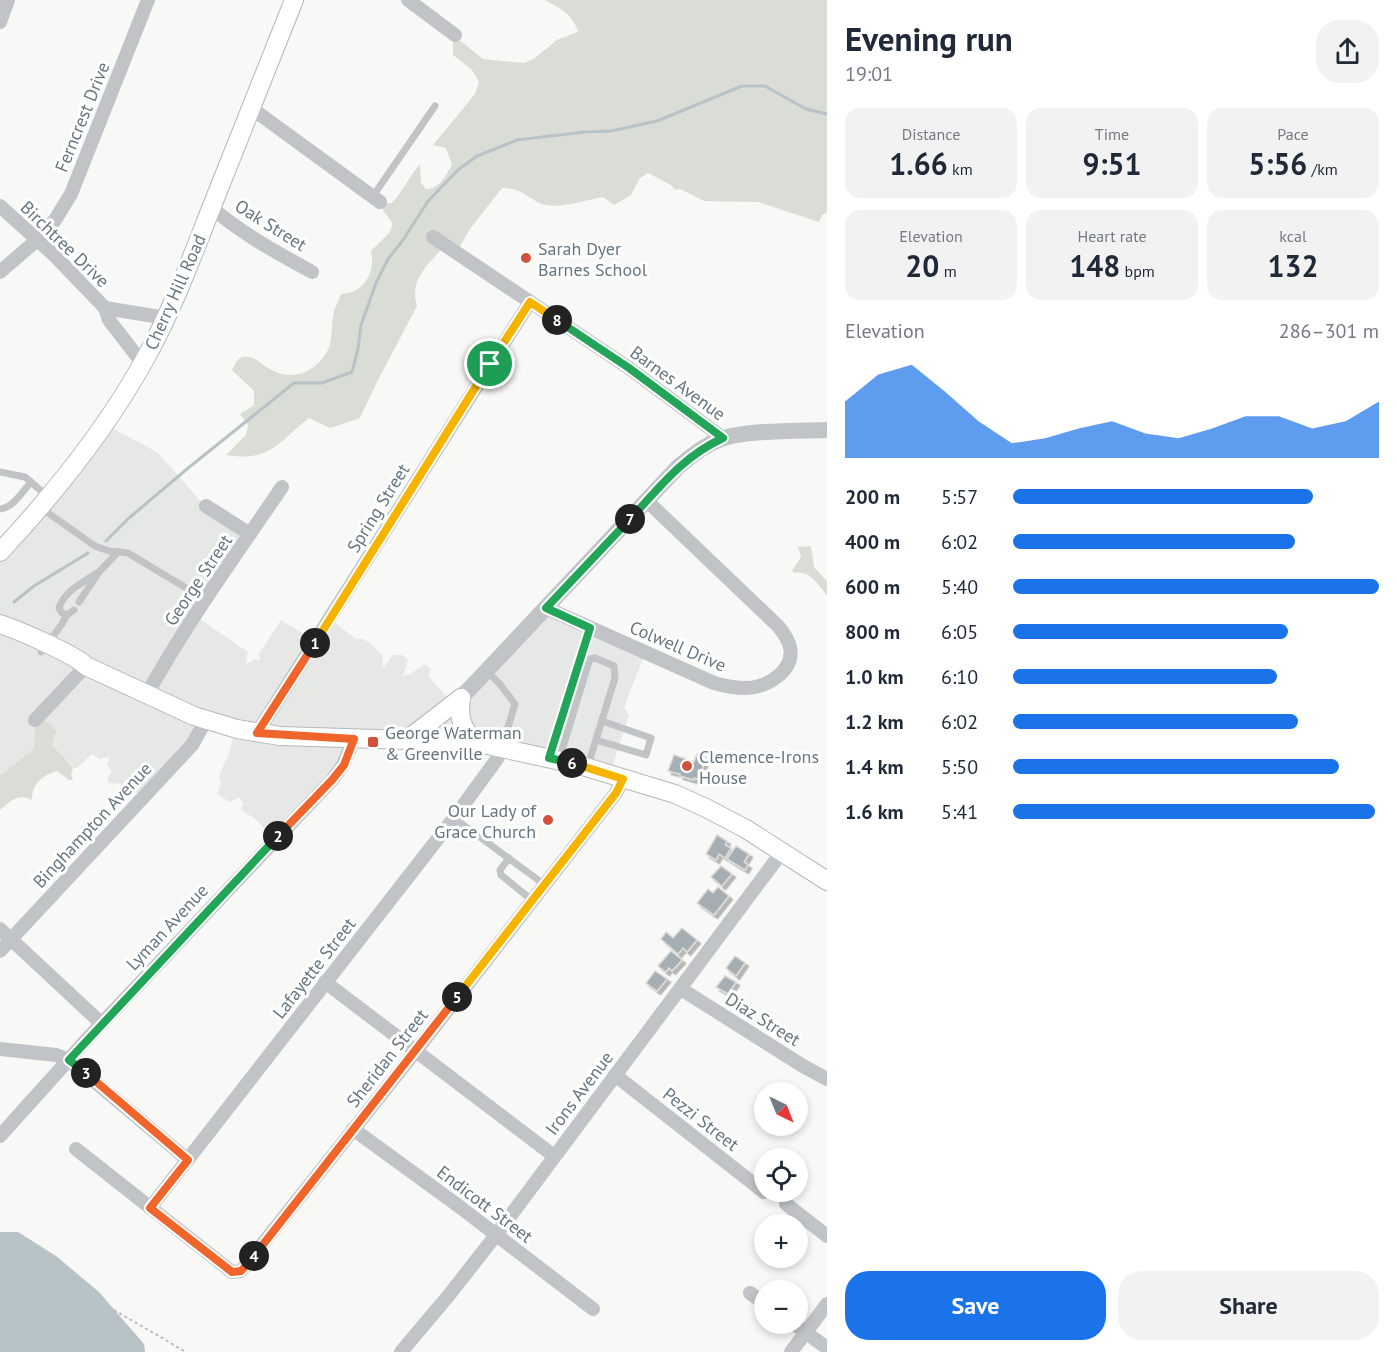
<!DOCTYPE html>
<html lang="en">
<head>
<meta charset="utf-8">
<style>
	:root { --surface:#fff; --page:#f2f2f3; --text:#1f2937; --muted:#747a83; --accent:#1a73e8 }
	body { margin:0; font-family:"PT Sans",sans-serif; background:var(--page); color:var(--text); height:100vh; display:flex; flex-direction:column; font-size:22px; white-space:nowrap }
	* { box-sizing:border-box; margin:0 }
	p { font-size:20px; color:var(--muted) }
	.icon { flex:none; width:33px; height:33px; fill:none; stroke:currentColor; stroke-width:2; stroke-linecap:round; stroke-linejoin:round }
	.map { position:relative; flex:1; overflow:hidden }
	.drawer { display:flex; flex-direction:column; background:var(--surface); width:570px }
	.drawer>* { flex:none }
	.needle { width:39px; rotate:137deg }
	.fabs { position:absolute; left:754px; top:1082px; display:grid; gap:12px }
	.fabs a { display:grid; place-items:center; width:54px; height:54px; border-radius:50%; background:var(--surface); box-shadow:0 3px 9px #0003; font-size:30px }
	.pin { position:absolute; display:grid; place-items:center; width:51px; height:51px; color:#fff; margin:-26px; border:3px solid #fff; border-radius:50%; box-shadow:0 2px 6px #0007 }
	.km { position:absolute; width:30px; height:30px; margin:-15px; border-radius:50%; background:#222; color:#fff; font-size:16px; line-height:30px; text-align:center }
	.round { display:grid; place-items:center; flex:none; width:63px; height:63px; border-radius:24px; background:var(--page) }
	.overview { display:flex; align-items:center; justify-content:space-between; height:102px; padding:0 18px }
	h1 { font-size:33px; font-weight:700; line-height:45px }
	.stats { display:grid; grid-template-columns:repeat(3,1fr); gap:9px; height:102px; padding:6px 18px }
	.stats div { display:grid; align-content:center; border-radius:15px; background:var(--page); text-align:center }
	.stats b { font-size:30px; font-weight:700 }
	.stats small { font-size:16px; font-weight:400 }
	.stats p { font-size:16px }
	.chart { height:168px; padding:12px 18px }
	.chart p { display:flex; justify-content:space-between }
	.chart svg { width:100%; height:108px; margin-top:6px; fill:var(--accent); opacity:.7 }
	.button { display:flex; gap:12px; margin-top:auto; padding:12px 18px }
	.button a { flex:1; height:69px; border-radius:24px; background:var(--accent); color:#fff; font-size:24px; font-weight:700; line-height:69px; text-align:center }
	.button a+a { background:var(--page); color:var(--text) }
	ul { padding:0 18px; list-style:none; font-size:20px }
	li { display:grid; grid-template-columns:96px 72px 1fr; align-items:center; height:45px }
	li i { height:15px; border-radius:8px; background:var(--accent) }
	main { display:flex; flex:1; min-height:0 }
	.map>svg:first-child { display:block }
	.built { fill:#e6e8e6 }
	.green { fill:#d9ddd6 }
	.water { fill:#b7c3c6 }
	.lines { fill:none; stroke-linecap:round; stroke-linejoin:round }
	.stream { stroke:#b7c3c6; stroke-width:3 }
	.building { fill:#a5aeb2; stroke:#dadad8; stroke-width:1.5; filter:url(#shadow) }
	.secondary-casing { stroke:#b2b8bc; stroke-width:20 }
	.path { stroke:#babdbf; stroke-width:2; stroke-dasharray:3 3; stroke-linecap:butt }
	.service { stroke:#c0c4c7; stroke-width:7 }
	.minor { stroke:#c0c4c7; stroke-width:14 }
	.tertiary { stroke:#c0c4c7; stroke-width:16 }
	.secondary { stroke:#fff; stroke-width:18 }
	.split-1-casing { stroke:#fff; stroke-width:12 }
	.split-2-casing { stroke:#fff; stroke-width:12 }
	.split-3-casing { stroke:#fff; stroke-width:12 }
	.split-4-casing { stroke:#fff; stroke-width:12 }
	.split-5-casing { stroke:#fff; stroke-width:12 }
	.split-6-casing { stroke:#fff; stroke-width:12 }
	.split-7-casing { stroke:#fff; stroke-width:12 }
	.split-8-casing { stroke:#fff; stroke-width:12 }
	.split-9-casing { stroke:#fff; stroke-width:12 }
	.split-1 { stroke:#f5b400; stroke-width:8 }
	.split-2 { stroke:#f0652b; stroke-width:8 }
	.split-3 { stroke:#22a559; stroke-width:8 }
	.split-4 { stroke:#f0652b; stroke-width:8 }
	.split-5 { stroke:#f0652b; stroke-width:8 }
	.split-6 { stroke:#f5b400; stroke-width:8 }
	.split-7 { stroke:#22a559; stroke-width:8 }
	.split-8 { stroke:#22a559; stroke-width:8 }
	.split-9 { stroke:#f5b400; stroke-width:8 }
	.poi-dot { fill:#d2513c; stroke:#fff; stroke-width:2 }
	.labels { text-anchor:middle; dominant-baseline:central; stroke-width:6; stroke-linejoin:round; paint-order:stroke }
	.street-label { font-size:18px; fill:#66767e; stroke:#fff }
	.poi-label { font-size:18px; fill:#66767e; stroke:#fff; text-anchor:start }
</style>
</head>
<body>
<main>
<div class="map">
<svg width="827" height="1352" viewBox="0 0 827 1352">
	<defs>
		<filter id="shadow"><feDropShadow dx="3.5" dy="3.5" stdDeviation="0" flood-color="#0004"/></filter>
	</defs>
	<rect width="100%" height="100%" fill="#f8f8f6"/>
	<polygon class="built" points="106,425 148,447 160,455 202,503 247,533 197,617 248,652 245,665 255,659 260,660 259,654 281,620 315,641 331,620 356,639 362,639 369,642 383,656 382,664 383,668 393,655 402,655 408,660 403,676 410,674 425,664 431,669 428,676 447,697 465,682 542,606 645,654 624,707 629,715 610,774 523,749 349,747 305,801 272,836 254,818 241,810 243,803 239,797 230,802 217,794 221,785 219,776 230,751 235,731 207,722 140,795 124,784 109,783 107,779 112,771 107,765 109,757 100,759 92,754 77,768 73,768 35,723 34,748 2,775 0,774 0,548"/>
	<g class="green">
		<path d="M 545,0 L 827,0 L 827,212 L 822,215 L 819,222 L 758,202 L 704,201 L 680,189 L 675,190 L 671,185 L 648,173 L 640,178 L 631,195 L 614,205 L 603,197 C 586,200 563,208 546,205 C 528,201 525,188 502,188 L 470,229 L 456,253 L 444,247 C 427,265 409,280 417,306 L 377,382 L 360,418 L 330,428 L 309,418 C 277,443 271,462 226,455 L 246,435 L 248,425 L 240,414 L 254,405 L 254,391 L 232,370 C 235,365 237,358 243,357 C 253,355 260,363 268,368 C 291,382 313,374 327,352 C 333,341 331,324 334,311 C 336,306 339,300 341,294 C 364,293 376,272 371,251 L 389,233 L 393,224 L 379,204 L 392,203 C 403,191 409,177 420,164 L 421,183 L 426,189 C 440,189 446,175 452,165 L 446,148 L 433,145 L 475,94 L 479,82 L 472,70 L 453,55 L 453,35 L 483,59 L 524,63 L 535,58 L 557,40 L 578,32 C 573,14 561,9 545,0 Z"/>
		<path d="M 811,546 L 814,567 L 827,581 L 827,595 C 818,585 810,570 795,573 L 792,571 L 801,557 L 798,547 Z"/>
		<path d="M 41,716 L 56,731 L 52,744 L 73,768 L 71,774 L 73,780 L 69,780 L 57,771 C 42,776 32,783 32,800 C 18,793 11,801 0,810 L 0,774 L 2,775 L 34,748 L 35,723 Z"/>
	</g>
	<polygon class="water" points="0,1232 18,1232 56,1256 99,1292 144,1344 145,1352 0,1352"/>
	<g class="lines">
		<g class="stream">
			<polyline points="106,541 129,518 187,469 294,383 322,383 352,372 358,349 361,325 376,283 388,259 403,240 428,201 459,169 477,156 517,140 585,132 611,131 657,121 742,86 765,86 806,109 827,114"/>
			<polyline points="14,602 34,586 88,553"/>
		</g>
	</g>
	<g class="building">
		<polygon points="697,754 706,757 699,779 694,778 694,780 680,776 680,774 668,771 674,755 694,762"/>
		<polygon points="717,835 727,841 725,845 731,848 725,858 719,854 716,860 706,854"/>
		<polygon points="736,846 749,854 744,862 748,865 745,870 727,859"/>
		<polygon points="721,866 732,874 722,886 711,877"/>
		<polygon points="718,887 729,896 714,915 697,903 708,889 713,893"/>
		<polygon points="682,928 697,940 687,952 683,948 678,954 661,939 666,932 673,938"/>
		<polygon points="671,951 682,960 672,971 669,968 666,972 658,966"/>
		<polygon points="735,956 745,963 736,976 726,968"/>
		<polygon points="655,971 667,979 657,991 646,983"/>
		<polygon points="725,976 736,982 728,994 716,987"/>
	</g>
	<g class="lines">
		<defs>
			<g id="secondary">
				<path d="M 0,552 C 55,493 105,431 144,361 C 171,313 190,262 210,211 C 238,141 266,70 294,0"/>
				<path d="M 0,624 C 18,630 74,654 86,666 L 194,716 L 237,729 L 280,736 L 474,742 L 579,765 L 675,794 L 706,808 L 746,829 L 827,881"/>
				<path d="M 461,698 C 458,718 462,727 474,742"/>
				<polyline points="408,739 461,698"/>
			</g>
		</defs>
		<use href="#secondary" class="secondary-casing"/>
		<polyline class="path" points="114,1310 186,1352"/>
		<g class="service">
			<polyline points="373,196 435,106"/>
			<polyline points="0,472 25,477 47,496"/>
			<polyline points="41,508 95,546 109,551 128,553 206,600"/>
			<path d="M 0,509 C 13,508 22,492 31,482"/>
			<polyline points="99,572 118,552"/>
			<path d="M 74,610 L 67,615 L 62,613 L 59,608 C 64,591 85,581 99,572 L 79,602"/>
			<polyline points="41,652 62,624 67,615"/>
			<polyline points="487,672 499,683 515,704 502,747"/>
			<polyline points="596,740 646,755 651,738 602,721"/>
			<polyline points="549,757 590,628"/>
			<polyline points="559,760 588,665 590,659 595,658 614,666 615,678 588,765"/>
			<polyline points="454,818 545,885"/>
			<polyline points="509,858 500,870 501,875 532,900"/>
		</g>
		<g class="minor">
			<polyline points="408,0 455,35"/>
			<polyline points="0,22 8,0"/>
			<polyline points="251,108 380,202"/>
			<polyline points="0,206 53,254 105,308 109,320 143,364"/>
			<path d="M 211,207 C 242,234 276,252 312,272"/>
			<polyline points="433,237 629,368 723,438"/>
			<polyline points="0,272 37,240 55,220 71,194 148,0"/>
			<polyline points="105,308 166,318"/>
			<polyline points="206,506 250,534"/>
			<path d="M 546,608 L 714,683 C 724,686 736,688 747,688 C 767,687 795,671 790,647 C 788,639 783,632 778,626 L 647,501"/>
			<path d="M 147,694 C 187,622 236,555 282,487"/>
			<polyline points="35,720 86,666"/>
			<polyline points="257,733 530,302"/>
			<polyline points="0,929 102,1024"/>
			<polyline points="0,951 192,745 206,720"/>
			<polyline points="325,982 554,1156"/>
			<polyline points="681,989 803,1066 827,1079"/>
			<polyline points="0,1049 56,1055 69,1060 188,1160"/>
			<polyline points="615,1075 764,1192"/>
			<polyline points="353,1129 460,1207 593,1309"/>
			<polyline points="0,1136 89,1037 332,780 343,765 354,739"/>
			<polyline points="76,1149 232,1272 241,1271 415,1052 616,793 623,779"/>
			<polyline points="786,1204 827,1236"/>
			<polyline points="150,1208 454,818 497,759 502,747"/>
			<polyline points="750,1293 765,1304"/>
			<polyline points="793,1323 827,1348"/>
			<polyline points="401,1352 449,1295 496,1235 782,852"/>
			<polyline points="791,1352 827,1304"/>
		</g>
		<path class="tertiary" d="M 455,709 L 461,698 L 678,467 C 692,456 704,445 721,439 C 744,430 800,431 827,430"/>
		<use href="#secondary" class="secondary"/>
	</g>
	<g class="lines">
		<defs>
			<polyline id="split-1" points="315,643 490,364"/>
			<polyline id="split-2" points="278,836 332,780 344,765 354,739 257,733 315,643"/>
			<polyline id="split-3" points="86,1073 69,1060 278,836"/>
			<polyline id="split-4" points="86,1073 188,1160 150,1208 232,1272 241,1271 254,1256"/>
			<polyline id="split-5" points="254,1256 457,997"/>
			<polyline id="split-6" points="457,997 616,793 623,779 572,763"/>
			<polyline id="split-7" points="572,763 549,758 590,628 546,608 630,519"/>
			<path id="split-8" d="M 557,320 L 629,368 L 723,438 C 682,457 660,487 630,519"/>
			<polyline id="split-9" points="490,364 530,302 557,320"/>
		</defs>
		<use href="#split-1" class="split-1-casing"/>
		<use href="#split-2" class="split-2-casing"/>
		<use href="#split-3" class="split-3-casing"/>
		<use href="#split-4" class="split-4-casing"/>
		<use href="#split-5" class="split-5-casing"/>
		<use href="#split-6" class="split-6-casing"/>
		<use href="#split-7" class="split-7-casing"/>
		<use href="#split-8" class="split-8-casing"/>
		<use href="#split-9" class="split-9-casing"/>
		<use href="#split-1" class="split-1"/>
		<use href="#split-2" class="split-2"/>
		<use href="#split-3" class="split-3"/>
		<use href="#split-4" class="split-4"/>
		<use href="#split-5" class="split-5"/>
		<use href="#split-6" class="split-6"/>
		<use href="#split-7" class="split-7"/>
		<use href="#split-8" class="split-8"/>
		<use href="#split-9" class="split-9"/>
	</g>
	<g class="poi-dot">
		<circle cx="526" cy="258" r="6"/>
		<rect x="367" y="736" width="12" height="12" rx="3"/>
		<circle cx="687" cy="766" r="6"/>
		<circle cx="548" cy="820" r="6"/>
	</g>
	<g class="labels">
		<g class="street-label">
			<text transform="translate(82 117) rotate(-68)">Ferncrest Drive</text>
			<text transform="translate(271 225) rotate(32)">Oak Street</text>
			<text transform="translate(65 244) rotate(44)">Birchtree Drive</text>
			<text transform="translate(175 292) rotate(-66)">Cherry Hill Road</text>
			<text transform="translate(678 383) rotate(36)">Barnes Avenue</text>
			<text transform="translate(378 508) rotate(-58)">Spring Street</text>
			<text transform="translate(198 580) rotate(-56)">George Street</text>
			<text transform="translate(678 646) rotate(23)">Colwell Drive</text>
			<text transform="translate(92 825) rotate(-47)">Binghampton Avenue</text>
			<text transform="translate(167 927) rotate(-47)">Lyman Avenue</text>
			<text transform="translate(314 968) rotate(-52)">Lafayette Street</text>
			<text transform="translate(763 1019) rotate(32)">Diaz Street</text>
			<text transform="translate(387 1058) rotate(-52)">Sheridan Street</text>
			<text transform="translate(579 1093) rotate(-53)">Irons Avenue</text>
			<text transform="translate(701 1119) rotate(38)">Pezzi Street</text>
			<text transform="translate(485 1204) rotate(37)">Endicott Street</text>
		</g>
		<g class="poi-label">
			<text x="538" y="248">Sarah Dyer<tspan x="538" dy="21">Barnes School</tspan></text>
			<text x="385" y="732">George Waterman<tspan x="385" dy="21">&amp; Greenville</tspan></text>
			<text x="699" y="756">Clemence-Irons<tspan x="699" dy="21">House</tspan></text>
			<text x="536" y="810" text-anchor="end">Our Lady of<tspan x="536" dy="21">Grace Church</tspan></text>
		</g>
	</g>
</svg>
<div class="fabs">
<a><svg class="needle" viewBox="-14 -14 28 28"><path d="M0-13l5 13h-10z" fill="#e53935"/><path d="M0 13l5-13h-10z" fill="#747a83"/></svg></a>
<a><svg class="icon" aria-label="locate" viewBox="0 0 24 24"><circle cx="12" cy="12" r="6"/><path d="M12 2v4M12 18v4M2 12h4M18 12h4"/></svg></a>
<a>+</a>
<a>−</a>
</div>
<div class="pin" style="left:490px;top:364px;background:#1e9e55"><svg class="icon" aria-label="arrive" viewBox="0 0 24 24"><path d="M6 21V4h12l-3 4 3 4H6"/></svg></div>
<b class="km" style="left:315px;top:643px">1</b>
<b class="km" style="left:278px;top:836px">2</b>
<b class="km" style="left:86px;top:1073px">3</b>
<b class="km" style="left:254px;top:1256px">4</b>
<b class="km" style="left:457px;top:997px">5</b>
<b class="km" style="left:572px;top:763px">6</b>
<b class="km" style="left:630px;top:519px">7</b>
<b class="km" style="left:557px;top:320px">8</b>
</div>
<section class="drawer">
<div class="overview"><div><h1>Evening run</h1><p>19:01</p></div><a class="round"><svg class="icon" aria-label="share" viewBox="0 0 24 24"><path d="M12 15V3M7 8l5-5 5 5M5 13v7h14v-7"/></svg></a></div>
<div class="stats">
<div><p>Distance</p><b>1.66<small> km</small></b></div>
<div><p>Time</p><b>9:51</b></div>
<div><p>Pace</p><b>5:56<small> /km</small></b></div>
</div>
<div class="stats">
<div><p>Elevation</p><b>20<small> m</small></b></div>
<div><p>Heart rate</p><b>148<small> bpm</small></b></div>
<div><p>kcal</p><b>132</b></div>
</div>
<div class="chart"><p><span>Elevation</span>286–301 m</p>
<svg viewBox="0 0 160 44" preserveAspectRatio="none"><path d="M0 44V21L10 10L20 6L30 17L40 29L50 38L60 36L70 32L80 29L90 34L100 36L110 32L120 27L130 27L140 32L150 29L160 21V44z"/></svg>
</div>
<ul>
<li><b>200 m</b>5:57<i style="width:82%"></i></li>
<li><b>400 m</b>6:02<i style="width:77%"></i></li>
<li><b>600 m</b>5:40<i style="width:100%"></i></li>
<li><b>800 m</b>6:05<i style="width:75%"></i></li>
<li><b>1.0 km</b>6:10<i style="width:72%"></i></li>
<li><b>1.2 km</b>6:02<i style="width:78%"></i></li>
<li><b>1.4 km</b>5:50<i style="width:89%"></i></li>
<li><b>1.6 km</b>5:41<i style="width:99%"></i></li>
</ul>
<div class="button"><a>Save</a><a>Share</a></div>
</section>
</main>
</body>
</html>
